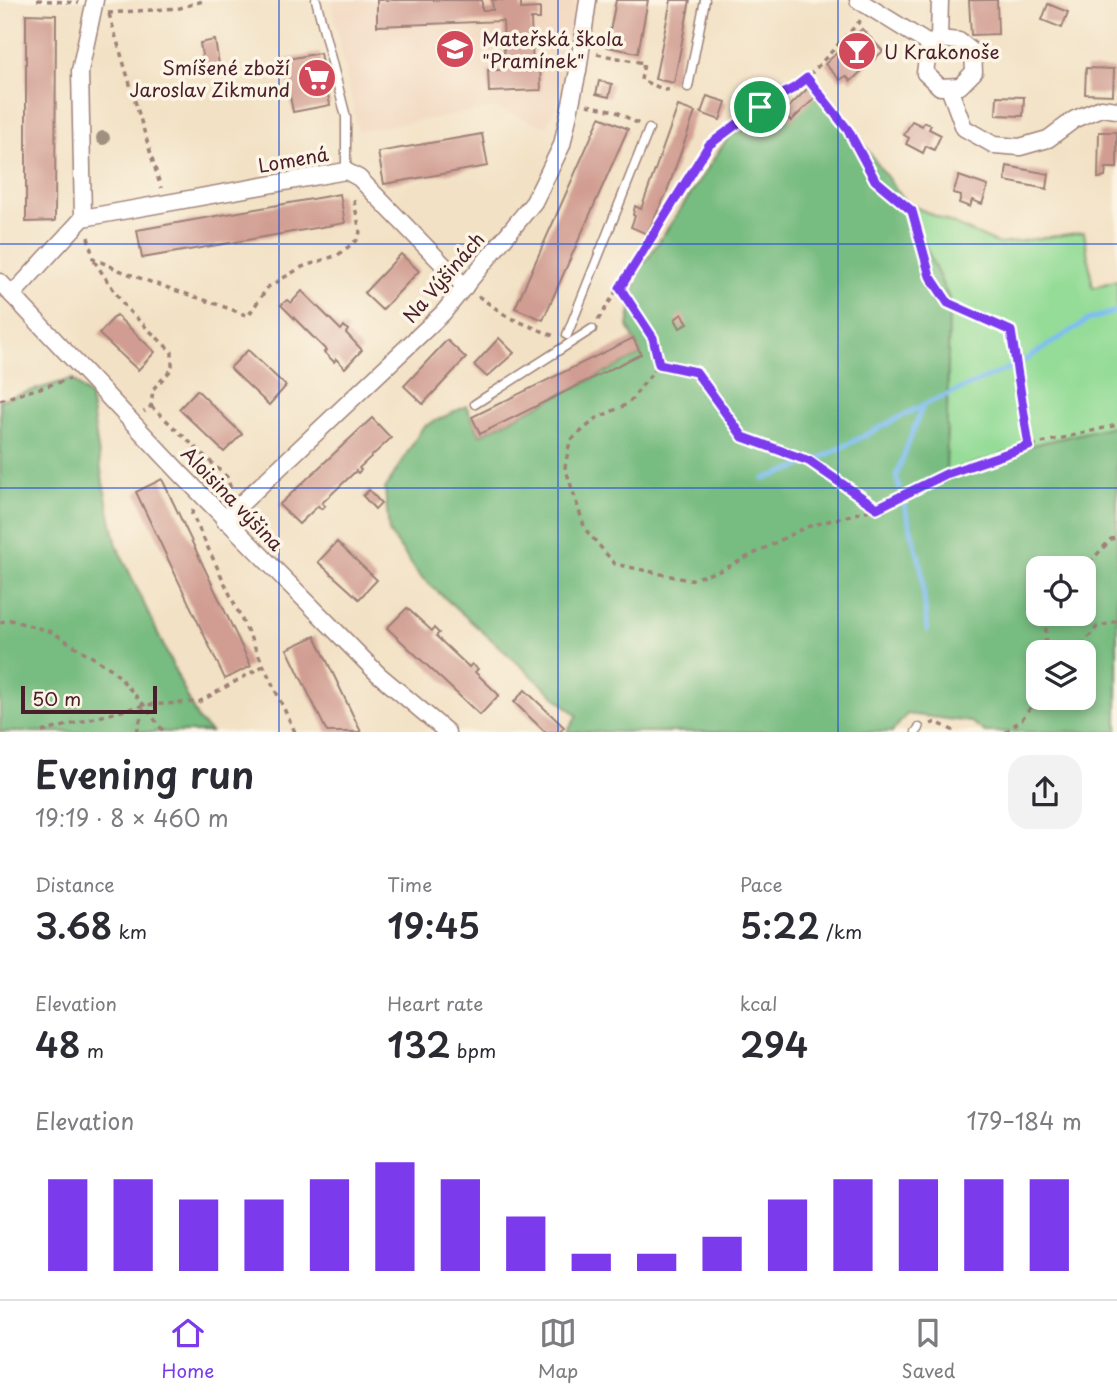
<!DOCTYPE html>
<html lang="en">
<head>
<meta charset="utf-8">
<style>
	:root { --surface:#fff; --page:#f2f2f3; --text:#2b2b33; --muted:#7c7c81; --line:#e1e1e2; --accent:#7c3aed }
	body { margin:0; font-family:"Playpen Sans",sans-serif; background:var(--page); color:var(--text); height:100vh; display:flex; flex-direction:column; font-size:26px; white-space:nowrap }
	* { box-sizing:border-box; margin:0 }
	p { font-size:23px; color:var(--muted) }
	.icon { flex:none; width:38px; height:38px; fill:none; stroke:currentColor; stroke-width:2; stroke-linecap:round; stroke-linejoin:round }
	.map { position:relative; height:732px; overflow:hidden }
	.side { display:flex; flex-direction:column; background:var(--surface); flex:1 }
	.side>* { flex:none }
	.buttons { position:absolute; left:1026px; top:556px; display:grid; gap:14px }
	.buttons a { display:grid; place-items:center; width:70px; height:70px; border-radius:14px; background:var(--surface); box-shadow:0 4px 10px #0003; font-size:35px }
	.scale { position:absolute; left:21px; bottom:18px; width:136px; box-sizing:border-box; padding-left:7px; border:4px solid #4a1f2b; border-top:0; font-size:19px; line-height:24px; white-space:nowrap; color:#4a1f2b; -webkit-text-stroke:5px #fcf5e5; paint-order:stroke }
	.pin { position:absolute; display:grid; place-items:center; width:60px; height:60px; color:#fff; margin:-30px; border:4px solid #fff; border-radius:50%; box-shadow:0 2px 7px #0007 }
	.round { display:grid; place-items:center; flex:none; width:74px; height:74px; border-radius:21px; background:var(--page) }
	.overview { display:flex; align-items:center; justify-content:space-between; height:119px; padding:0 35px }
	h1 { font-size:38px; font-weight:600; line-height:52px }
	.figures { display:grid; grid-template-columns:repeat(3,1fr); gap:10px; height:119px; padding:7px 35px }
	.figures div { display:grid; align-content:center }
	.figures b { font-size:35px; font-weight:600 }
	.figures small { font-size:19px; font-weight:400 }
	.figures p { font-size:19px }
	.chart { height:196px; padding:14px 35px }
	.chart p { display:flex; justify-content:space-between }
	.chart svg { width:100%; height:126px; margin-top:7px; stroke:var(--accent); stroke-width:6 }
	.tab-bar { display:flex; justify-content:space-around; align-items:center; height:98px; border-top:2px solid var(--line); background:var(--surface); font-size:19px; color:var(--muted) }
	.tab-bar a { display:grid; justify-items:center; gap:4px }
	.tab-bar .on { color:var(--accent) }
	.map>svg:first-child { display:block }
	.built { fill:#f1d5bd }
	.green { fill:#94dc97; stroke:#6f7e61; stroke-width:2 }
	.forest { fill:#77bc80; stroke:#606e56; stroke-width:2; fill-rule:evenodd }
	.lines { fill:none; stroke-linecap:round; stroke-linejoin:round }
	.stream { stroke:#7fbdf3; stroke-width:5 }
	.building { fill:#d19d92 }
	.lane-casing { stroke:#9e8078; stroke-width:11 }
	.street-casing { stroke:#9e8078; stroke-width:19 }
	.path { stroke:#9e8078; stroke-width:3.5; stroke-dasharray:5 5; stroke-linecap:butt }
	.lane { stroke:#fff; stroke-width:8 }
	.street { stroke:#fff; stroke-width:16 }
	.tree { fill:#a0907f }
	.route-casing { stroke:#fff; stroke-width:14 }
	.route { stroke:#7c3aed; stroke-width:9 }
	.grid { fill:none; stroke:#1d4ed8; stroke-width:2; stroke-opacity:0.55 }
	.labels { text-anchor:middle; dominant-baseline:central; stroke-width:7; stroke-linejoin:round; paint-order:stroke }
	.poi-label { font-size:19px; fill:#4a1f2b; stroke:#fcf5e5; text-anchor:start }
	.street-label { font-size:19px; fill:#4a1f2b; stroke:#fcf5e5 }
</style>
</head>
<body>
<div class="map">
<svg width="1117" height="732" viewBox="0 0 1117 732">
	<rect width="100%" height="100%" fill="#fcf5e5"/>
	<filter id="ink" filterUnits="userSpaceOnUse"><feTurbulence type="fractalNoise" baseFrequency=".0143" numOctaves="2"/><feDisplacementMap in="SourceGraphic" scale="14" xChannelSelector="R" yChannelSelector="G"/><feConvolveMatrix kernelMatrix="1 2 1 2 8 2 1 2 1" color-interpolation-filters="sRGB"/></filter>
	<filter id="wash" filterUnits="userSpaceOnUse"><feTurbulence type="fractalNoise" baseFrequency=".00686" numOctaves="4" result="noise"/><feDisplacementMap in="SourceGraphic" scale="28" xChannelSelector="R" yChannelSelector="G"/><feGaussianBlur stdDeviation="1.57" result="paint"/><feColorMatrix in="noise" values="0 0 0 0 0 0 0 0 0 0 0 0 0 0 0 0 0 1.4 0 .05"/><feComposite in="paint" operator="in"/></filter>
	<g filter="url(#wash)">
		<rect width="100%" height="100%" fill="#f2e1c4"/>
		<polygon class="built" points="331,0 575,0 564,81 548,127 495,108 358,131"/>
		<polygon class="green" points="906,203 999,244 1084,232 1093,288 1117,280 1117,425 1029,446 946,474 949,299"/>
		<g class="forest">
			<path d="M 814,77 L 906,203 L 949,299 L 946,473 L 1029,446 L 1117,425 L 1117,732 L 985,732 L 971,722 L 907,714 L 892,732 L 567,732 L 577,716 L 419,575 L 389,532 L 385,489 L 423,427 L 466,406 L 480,435 L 641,354 L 628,326 L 638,273 L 729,136 L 783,113 L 809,87 ZM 1038,569 L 1083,569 L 1083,614 L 1038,614 ZM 1038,653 L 1083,653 L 1083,698 L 1038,698 Z"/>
			<polygon points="72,379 90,397 103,483 117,546 198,720 211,732 0,732 0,400"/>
		</g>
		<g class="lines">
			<g class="stream">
				<polyline points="1019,364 1088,320 1117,311"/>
				<polyline points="821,458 923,405 1012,367"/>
				<polyline points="764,479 801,466"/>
				<polyline points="899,487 896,476 923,405"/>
				<polyline points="904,505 921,565 927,630"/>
			</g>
		</g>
		<g id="blocks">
			<g class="building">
				<polygon points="377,0 482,0 482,10 493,10 492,0 521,0 521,9 540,8 540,19 531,19 533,69 540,69 541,90 489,92 488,70 505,70 503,21 377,26"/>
				<polygon points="616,0 648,0 638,53 607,47"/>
				<polygon points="671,0 690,0 674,83 655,79"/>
				<polygon points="969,0 997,0 998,34 971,35"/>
				<polygon points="1048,4 1068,12 1062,28 1042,20"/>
				<polygon points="26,14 56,15 55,221 26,222"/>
				<polygon points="862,29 883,51 851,81 846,76 840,80 825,64"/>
				<polygon points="215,40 219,64 204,67 200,43"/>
				<polygon points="320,53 330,105 293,112 283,60"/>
				<polygon points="1086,68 1114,69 1113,95 1085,94"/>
				<polygon points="599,81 612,84 609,97 596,94"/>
				<polygon points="809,87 817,96 791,121 783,113"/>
				<polygon points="707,96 726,102 720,120 701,113"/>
				<polygon points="997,96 1024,97 1023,116 996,115"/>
				<polygon points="678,106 695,112 666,194 647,234 631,227 635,216 633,215 635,206 641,209"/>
				<polygon points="600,117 628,129 543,320 515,308"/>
				<polygon points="912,121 922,126 924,122 931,125 929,129 941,135 934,150 926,146 923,153 906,144 909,138 904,135"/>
				<polygon points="1099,132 1117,132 1117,168 1106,168 1105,177 1098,178"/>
				<polygon points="482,134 488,166 384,184 378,152"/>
				<polygon points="1007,166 1049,174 1047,189 1005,181"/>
				<polygon points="959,176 988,186 982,204 972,200 970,207 959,203 961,196 953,193"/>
				<polygon points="340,194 345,223 142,258 137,230"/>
				<polygon points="401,254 419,271 382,310 364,293"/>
				<polygon points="302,291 341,330 344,326 348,330 346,333 362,350 345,368 336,359 334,362 324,352 326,350 281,305 287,300 291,303"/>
				<polygon points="682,314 688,323 680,328 675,319"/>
				<polygon points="116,315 155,352 138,370 99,334"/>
				<polygon points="499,338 514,353 487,377 474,365"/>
				<polygon points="633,338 641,354 480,434 472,417"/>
				<polygon points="447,340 466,358 423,404 404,386"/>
				<polygon points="248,350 286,386 269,405 230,368"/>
				<polygon points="197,390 242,434 224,452 179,409"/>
				<polygon points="372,418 391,438 359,468 361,470 358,473 356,471 322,503 325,506 321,509 318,506 299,524 279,505"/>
				<polygon points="162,479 251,666 225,679 136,492"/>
				<polygon points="369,490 381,503 375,509 363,496"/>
				<polygon points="337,542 377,580 359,599 318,562"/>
				<polygon points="407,608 432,631 434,628 439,633 436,636 469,667 472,664 478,669 475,672 499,695 480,715 387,628"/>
				<polygon points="315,636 361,732 327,732 287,649"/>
				<polygon points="525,690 564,727 560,732 545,732 514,702"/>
			</g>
		</g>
	</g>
	<g filter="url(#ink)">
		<use href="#blocks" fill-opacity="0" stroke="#9e8078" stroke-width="2"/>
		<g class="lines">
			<defs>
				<g id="lane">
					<polyline points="316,0 346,117 346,171"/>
					<polyline points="688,87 705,0"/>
					<polyline points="567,335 649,129"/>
					<polyline points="475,404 592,329"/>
					<polyline points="916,732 919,728"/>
				</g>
				<g id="street">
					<polyline points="858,0 929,44"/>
					<polygon points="939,39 959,41 973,52 974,72 960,86 940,87 925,73 929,44"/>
					<polyline points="939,39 940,0"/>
					<polyline points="949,88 964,128 994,145 1020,147 1048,139 1075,119 1101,108 1117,110"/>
					<polyline points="83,218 346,171 359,178 465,287"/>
					<polyline points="0,282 182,475 378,674 447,732"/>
					<polyline points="12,295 83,218 80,71 95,0"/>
					<polyline points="224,520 443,313 534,202 562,145 578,71 588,0"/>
				</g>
			</defs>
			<use href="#lane" class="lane-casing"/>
			<use href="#street" class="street-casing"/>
			<g class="path">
				<polyline points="37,0 79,3"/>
				<polyline points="108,13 180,8 206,0"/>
				<polyline points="109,14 161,188"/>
				<polyline points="597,54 644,63 641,80 665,90 675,89"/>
				<polyline points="808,78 848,130 875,180 912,211 930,276 948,303 1011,331 1029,446"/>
				<polyline points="587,105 615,111 639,124"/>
				<path d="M 88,237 L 93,258 C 142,283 197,295 248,316 L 268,287 L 302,267 L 338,255 L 357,240 L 360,232 L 353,196"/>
				<polyline points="94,261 126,308 172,352 172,369 153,389 151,406 144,412"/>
				<polyline points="620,288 653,338 659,364 628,404 597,418 570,441 565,467 585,529 615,564 689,580 722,570 806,527 877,508 946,474 1029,446 1117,425"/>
				<polyline points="478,296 508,317 554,336"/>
				<polyline points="598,320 709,145 760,107 795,88 807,78 861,20"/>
				<polyline points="659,364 696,372 743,437 809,461 877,508"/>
				<polyline points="0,400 70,379"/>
				<polyline points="151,406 227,477 231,489"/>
				<polyline points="193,510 192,514 295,732"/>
				<polyline points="1083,570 1111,539 1117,538"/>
				<polyline points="0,623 7,619 52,632 113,670 144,705 164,732"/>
				<polyline points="1045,653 1046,625 1050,614"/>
				<polyline points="1075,653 1097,627 1117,621"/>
				<polyline points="931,724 936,722 956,732"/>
				<polyline points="42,732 144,705 199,702 263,666"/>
				<polyline points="137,732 144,705"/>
				<polyline points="1006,732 1022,719 1038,698"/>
			</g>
			<use href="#lane" class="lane"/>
			<use href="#street" class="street"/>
		</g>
		<circle class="tree" cx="103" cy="138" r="7"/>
	</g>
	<g class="lines" filter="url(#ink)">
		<defs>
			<polygon id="route" points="807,78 848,130 875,180 912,211 930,276 948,303 1011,331 1029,446 946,474 877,508 809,461 743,437 696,372 659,364 653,338 620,288 709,145 760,107 794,88"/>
		</defs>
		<use href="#route" class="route-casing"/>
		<use href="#route" class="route"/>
	</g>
	<path class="grid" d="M 279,0 L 279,732M 558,0 L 558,732M 838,0 L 838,732M 0,244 L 1117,244M 0,488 L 1117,488"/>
	<defs>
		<symbol id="school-disc" viewBox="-11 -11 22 22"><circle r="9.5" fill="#d1495b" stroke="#fcf5e5"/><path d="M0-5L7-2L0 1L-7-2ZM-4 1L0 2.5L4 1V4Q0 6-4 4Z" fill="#fff"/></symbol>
		<symbol id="bar-disc" viewBox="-11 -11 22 22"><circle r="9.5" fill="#d1495b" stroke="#fcf5e5"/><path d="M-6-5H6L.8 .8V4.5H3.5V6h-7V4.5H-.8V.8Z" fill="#fff"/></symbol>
		<symbol id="supermarket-disc" viewBox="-11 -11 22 22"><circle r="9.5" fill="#d1495b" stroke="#fcf5e5"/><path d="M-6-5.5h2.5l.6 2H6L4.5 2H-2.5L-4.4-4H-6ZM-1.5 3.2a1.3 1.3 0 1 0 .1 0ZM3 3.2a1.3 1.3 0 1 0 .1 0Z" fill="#fff"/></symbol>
	</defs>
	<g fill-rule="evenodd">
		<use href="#school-disc" x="433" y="27" width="44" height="44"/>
		<use href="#bar-disc" x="835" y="29" width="44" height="44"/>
		<use href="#supermarket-disc" x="295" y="56" width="44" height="44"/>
	</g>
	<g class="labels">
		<g class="poi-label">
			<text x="482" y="38">Mateřská škola<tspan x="482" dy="22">"Pramínek"</tspan></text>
			<text x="884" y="51">U Krakonoše</text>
			<text x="290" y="67" text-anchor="end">Smíšené zboží<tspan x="290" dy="22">Jaroslav Zikmund</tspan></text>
		</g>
		<g class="street-label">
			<text transform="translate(293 159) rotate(-10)">Lomená</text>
			<text transform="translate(443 277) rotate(-49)">Na Výšinách</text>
			<text transform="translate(233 498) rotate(46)">Aloisina výšina</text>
		</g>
	</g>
</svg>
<div class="buttons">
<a><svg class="icon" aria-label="locate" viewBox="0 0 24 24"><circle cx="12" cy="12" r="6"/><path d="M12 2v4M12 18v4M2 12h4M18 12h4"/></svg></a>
<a><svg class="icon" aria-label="layers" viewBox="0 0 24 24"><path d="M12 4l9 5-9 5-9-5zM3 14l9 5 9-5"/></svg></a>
</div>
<div class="scale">50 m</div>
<div class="pin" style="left:760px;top:107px;background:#1e9e55"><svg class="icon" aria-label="arrive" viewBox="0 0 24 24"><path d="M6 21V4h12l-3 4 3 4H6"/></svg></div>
</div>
<section class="side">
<div class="overview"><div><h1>Evening run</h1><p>19:19 · 8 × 460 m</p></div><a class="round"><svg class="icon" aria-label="share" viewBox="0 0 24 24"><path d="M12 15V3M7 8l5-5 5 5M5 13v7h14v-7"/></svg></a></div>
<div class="figures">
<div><p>Distance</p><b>3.68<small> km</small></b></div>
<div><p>Time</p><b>19:45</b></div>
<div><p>Pace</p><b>5:22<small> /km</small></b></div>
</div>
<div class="figures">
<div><p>Elevation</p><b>48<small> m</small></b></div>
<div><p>Heart rate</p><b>132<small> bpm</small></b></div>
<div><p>kcal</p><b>294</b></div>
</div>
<div class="chart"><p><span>Elevation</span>179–184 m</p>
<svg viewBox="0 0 160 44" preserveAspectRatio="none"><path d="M5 44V12M15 44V12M25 44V19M35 44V19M45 44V12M55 44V6M65 44V12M75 44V25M85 44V38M95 44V38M105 44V32M115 44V19M125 44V12M135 44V12M145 44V12M155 44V12"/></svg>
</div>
</section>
<nav class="tab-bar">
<a class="on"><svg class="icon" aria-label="home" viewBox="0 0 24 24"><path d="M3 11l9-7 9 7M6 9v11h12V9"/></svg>Home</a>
<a><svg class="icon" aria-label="map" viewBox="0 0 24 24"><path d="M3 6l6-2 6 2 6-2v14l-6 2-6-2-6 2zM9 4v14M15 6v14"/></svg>Map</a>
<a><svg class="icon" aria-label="saved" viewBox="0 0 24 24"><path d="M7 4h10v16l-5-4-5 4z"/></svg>Saved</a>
</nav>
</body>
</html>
